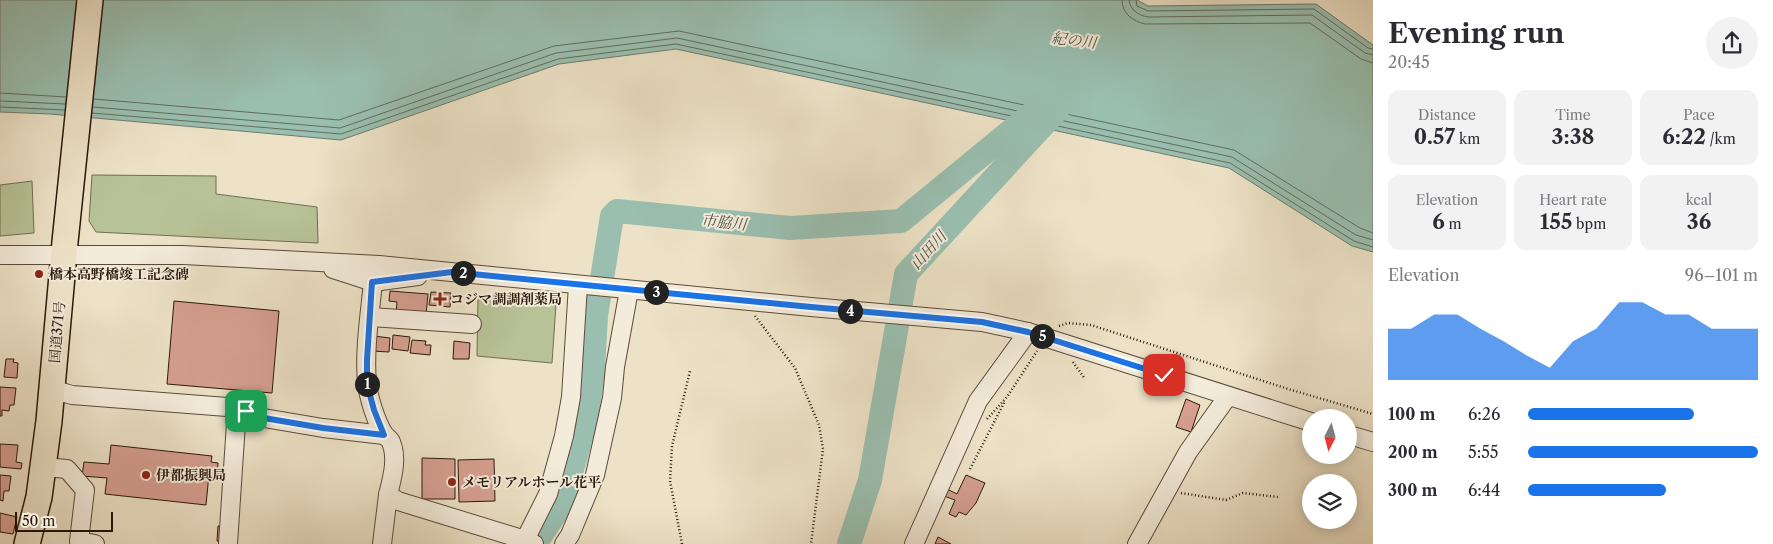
<!DOCTYPE html>
<html lang="en">
<head>
<meta charset="utf-8">
<style>
	:root { --surface:#fff; --page:#f2f2f3; --text:#2b2b33; --muted:#7c7c81; --accent:#1a73e8 }
	body { margin:0; font-family:"Libre Caslon Text","Noto Serif JP",serif; background:var(--page); color:var(--text); height:100vh; display:flex; flex-direction:column; font-size:19px; white-space:nowrap }
	* { box-sizing:border-box; margin:0 }
	p { font-size:16px; color:var(--muted) }
	.icon { flex:none; width:28px; height:28px; fill:none; stroke:currentColor; stroke-width:2; stroke-linecap:round; stroke-linejoin:round }
	.map { position:relative; flex:1; overflow:hidden }
	.details { display:flex; flex-direction:column; background:var(--surface); width:400px }
	.details>* { flex:none }
	.needle { width:32px; rotate:186deg }
	.tools { position:absolute; left:1302px; top:409px; display:grid; gap:10px }
	.tools a { display:grid; place-items:center; width:55px; height:55px; border-radius:50%; background:var(--surface); box-shadow:0 2px 12px #0003; font-size:25px }
	.scale { position:absolute; left:15px; bottom:12px; width:98px; box-sizing:border-box; padding-left:5px; border:2px solid #2b180b; border-top:0; font-size:14px; line-height:18px; white-space:nowrap; color:#2b180b; -webkit-text-stroke:4px #f3ecdb; paint-order:stroke }
	.pin { position:absolute; display:grid; place-items:center; width:42px; height:42px; color:#fff; margin:-21px; border-radius:10px; box-shadow:0 2px 8px #0006 }
	.km { position:absolute; width:25px; height:25px; margin:-12px; border-radius:50%; background:#222; color:#fff; font-size:14px; line-height:25px; text-align:center }
	.round { display:grid; place-items:center; flex:none; width:52px; height:52px; border-radius:26px; background:var(--page) }
	.head { display:flex; align-items:center; justify-content:space-between; height:85px; padding:0 15px }
	h1 { font-size:28px; font-weight:700; line-height:38px }
	.metrics { display:grid; grid-template-columns:repeat(3,1fr); gap:8px; height:85px; padding:5px 15px }
	.metrics div { display:grid; align-content:center; border-radius:12px; background:var(--page); text-align:center }
	.metrics b { font-size:21px; font-weight:700 }
	.metrics small { font-size:14px; font-weight:400 }
	.metrics p { font-size:14px }
	.chart { height:140px; padding:10px 15px }
	.chart p { display:flex; justify-content:space-between }
	.chart svg { width:100%; height:90px; margin-top:5px; fill:var(--accent); opacity:.7 }
	ul { padding:0 15px; list-style:none; font-size:16px }
	li { display:grid; grid-template-columns:80px 60px 1fr; align-items:center; height:38px }
	li i { height:12px; border-radius:6px; background:var(--accent) }
	main { display:flex; flex:1; min-height:0 }
	.map>svg:first-child { display:block }
	.green { fill:#b7c397; stroke:#716e51 }
	.water { fill:#9abfb0; stroke:#6e7c6e }
	.lines { fill:none; stroke-linecap:round; stroke-linejoin:round }
	.shore { stroke:#626c5e; stroke-width:1 }
	.river { stroke:#9abfb0; stroke-width:24 }
	.building { fill:#d69f90; stroke:#2b180b }
	.minor-casing { stroke:#5c4a3a; stroke-width:20 }
	.highway-casing { stroke:#2b180b; stroke-width:28 }
	.path { stroke:#2b180b; stroke-width:2.5; stroke-dasharray:1 2.5; stroke-linecap:butt }
	.minor { stroke:#f3ecdb; stroke-width:18 }
	.highway { stroke:#ede2c7; stroke-width:25 }
	.route-casing { stroke:#fff; stroke-width:10 }
	.route { stroke:#1a73e8; stroke-width:6 }
	.poi-dot { fill:#8f2418; stroke:#f3ecdb; stroke-width:2 }
	.labels { text-anchor:middle; dominant-baseline:central; stroke-width:4; stroke-linejoin:round; paint-order:stroke }
	.poi-label { font-size:14px; font-weight:bold; fill:#2b180b; stroke:#f3ecdb; text-anchor:start }
	.street-label { font-size:14px; fill:#2b180b; stroke:#f3ecdb }
	.water-label { font-size:15px; font-style:italic; fill:#525245; stroke:#f3ecdb }
</style>
</head>
<body>
<main>
<div class="map">
<svg width="1373" height="544" viewBox="0 0 1373 544">
	<rect width="100%" height="100%" fill="#ede2c7"/>
	<filter id="stains"><feTurbulence type="fractalNoise" baseFrequency=".004" numOctaves="4"/><feColorMatrix values="0 0 0 0 .2 0 0 0 0 .09 0 0 0 0 .02 0 0 0 .5 -.17"/></filter>
	<radialGradient id="worn" r=".72"><stop offset=".6" stop-color="#630" stop-opacity="0"/><stop offset="1" stop-color="#630" stop-opacity=".3"/></radialGradient>
	<g class="green">
		<polygon points="92,175 216,176 216,194 317,207 318,243 96,232 89,221"/>
		<polygon points="32,181 34,233 0,236 0,185"/>
		<polygon points="478,297 556,304 552,363 477,356"/>
	</g>
	<polygon class="water" points="0,0 1137,0 1148,6 1316,4 1373,45 1373,252 1352,246 1229,168 676,49 559,64 341,140 50,114 0,112"/>
	<g class="lines">
		<g class="shore">
			<path d="M 1122,0 C 1122,14 1133,21 1145,24 L 1310,23 L 1361,59 L 1373,63"/>
			<path d="M 1129,0 C 1130,10 1138,15 1148,17 L 1312,15 L 1365,53 L 1373,55"/>
			<polyline points="1136,0 1137,6 1148,11 1314,9 1368,48 1373,49"/>
			<polyline points="0,93 66,97"/>
			<polyline points="94,99 339,120 554,46 679,31 1234,150 1360,228 1373,233"/>
			<polyline points="0,101 65,104"/>
			<polyline points="0,107 65,110"/>
			<polyline points="93,107 340,128 556,53 677,38 1232,157 1356,235 1373,240"/>
			<polyline points="92,113 341,134 558,59 676,44 1230,163 1354,241 1373,247"/>
		</g>
		<g class="river">
			<polyline points="535,544 557,511 568,484 587,416 593,370 596,316 612,216 617,211 790,228 901,221 1045,103"/>
			<polyline points="849,544 870,480 906,274 1058,109"/>
		</g>
	</g>
	<g class="building">
		<polygon points="390,291 428,294 426,315 396,313 397,302 389,301"/>
		<polygon points="431,292 451,293 450,307 429,305"/>
		<polygon points="174,301 279,311 272,393 167,384"/>
		<polygon points="393,335 410,337 408,351 392,349"/>
		<polygon points="374,336 390,338 389,352 372,351"/>
		<polygon points="412,340 426,341 425,345 431,345 430,355 410,353"/>
		<polygon points="454,341 470,343 469,359 453,359"/>
		<polygon points="6,359 14,359 13,362 18,363 17,378 4,377"/>
		<polygon points="0,387 16,388 14,405 10,405 9,411 2,410 2,416 0,416"/>
		<polygon points="1186,399 1200,405 1191,432 1176,427"/>
		<polygon points="0,444 18,445 16,462 22,463 21,469 0,467"/>
		<polygon points="111,445 212,456 211,462 218,463 217,475 209,474 206,505 105,494 107,478 82,476 84,462 109,464"/>
		<polygon points="422,458 455,459 455,499 422,499"/>
		<polygon points="494,459 495,501 459,502 458,460"/>
		<polygon points="0,475 11,476 9,491 4,491 3,501 0,500"/>
		<polygon points="966,475 985,483 976,503 966,515 959,512 956,517 949,514 955,500 944,496 947,489 957,494"/>
		<polygon points="0,513 17,517 13,534 0,532"/>
		<polygon points="218,526 221,526 220,542 217,541"/>
		<polygon points="938,537 951,544 935,544"/>
	</g>
	<g class="lines">
		<defs>
			<g id="minor">
				<polyline points="0,255 183,255 379,265 811,307 982,322 1028,332 1311,422"/>
				<polyline points="333,269 373,282 418,276"/>
				<path d="M 373,282 C 370,313 364,351 367,382 C 368,396 376,422 384,434 C 386,437 390,439 391,442 C 398,459 392,478 388,495"/>
				<polyline points="371,317 472,324"/>
				<polyline points="51,389 72,395 240,408 258,417 323,428 384,435"/>
				<polyline points="1349,435 1373,442"/>
				<polyline points="43,467 67,469 85,490 79,541 95,544"/>
				<polyline points="525,540 548,494 564,436 571,397 578,285"/>
				<polyline points="228,544 237,408"/>
				<polyline points="382,544 388,495 398,501 525,540 534,544"/>
				<polyline points="564,544 570,535 595,475 612,398 615,367 629,290"/>
				<polyline points="914,544 978,401 1028,332"/>
				<polyline points="1137,544 1188,452 1228,396"/>
			</g>
			<polyline id="highway" points="27,544 39,497 49,421 65,242 90,0"/>
		</defs>
		<use href="#minor" class="minor-casing"/>
		<use href="#highway" class="highway-casing"/>
		<g class="path">
			<polyline points="755,316 795,368 819,425 823,449 811,544"/>
			<polyline points="1059,326 1068,323 1091,325 1285,388 1373,414"/>
			<polyline points="1073,362 1085,379"/>
			<polyline points="987,419 1007,397 1037,351"/>
			<polyline points="970,469 1005,401"/>
			<polyline points="1181,493 1226,500 1243,493 1278,497"/>
			<polyline points="682,544 670,481 672,446 690,371"/>
		</g>
		<use href="#minor" class="minor"/>
		<use href="#highway" class="highway"/>
	</g>
	<g class="lines">
		<defs>
			<polyline id="route" points="246,411 264,418 323,428 384,435 374,410 367,384 367,360 372,282 452,272 811,307 982,322 1028,332 1164,375"/>
		</defs>
		<use href="#route" class="route-casing"/>
		<use href="#route" class="route"/>
	</g>
	<g class="poi-dot">
		<circle cx="39" cy="274" r="5"/>
		<path d="M437.5 291.5h5v5h5v5h-5v5h-5v-5h-5v-5h5z"/>
		<circle cx="146" cy="475" r="5"/>
		<circle cx="452" cy="482" r="5"/>
	</g>
	<g class="labels">
		<g class="poi-label">
			<text x="49" y="274">橋本高野橋竣工記念碑</text>
			<text x="450" y="299">コジマ調調剤薬局</text>
			<text x="156" y="475">伊都振興局</text>
			<text x="462" y="482">メモリアルホール花平</text>
		</g>
		<g class="street-label">
			<text transform="translate(57 332) rotate(-85)">国道371号</text>
		</g>
		<g class="water-label">
			<text transform="translate(1074 40) rotate(7)">紀の川</text>
			<text transform="translate(724 222) rotate(6)">市脇川</text>
			<text transform="translate(928 250) rotate(-48)">山田川</text>
		</g>
	</g>
	<rect width="100%" height="100%" filter="url(#stains)"/>
	<rect width="100%" height="100%" fill="url(#worn)"/>
</svg>
<div class="tools">
<a><svg class="needle" viewBox="-14 -14 28 28"><path d="M0-13l5 13h-10z" fill="#e53935"/><path d="M0 13l5-13h-10z" fill="#7c7c81"/></svg></a>
<a><svg class="icon" aria-label="layers" viewBox="0 0 24 24"><path d="M12 4l9 5-9 5-9-5zM3 14l9 5 9-5"/></svg></a>
</div>
<div class="scale">50 m</div>
<div class="pin" style="left:246px;top:411px;background:#1e9e55"><svg class="icon" aria-label="arrive" viewBox="0 0 24 24"><path d="M6 21V4h12l-3 4 3 4H6"/></svg></div>
<div class="pin" style="left:1164px;top:375px;background:#d93025"><svg class="icon" aria-label="check" viewBox="0 0 24 24"><path d="M5 12l5 5 9-10"/></svg></div>
<b class="km" style="left:367px;top:384px">1</b>
<b class="km" style="left:463px;top:273px">2</b>
<b class="km" style="left:656px;top:292px">3</b>
<b class="km" style="left:850px;top:311px">4</b>
<b class="km" style="left:1042px;top:336px">5</b>
</div>
<section class="details">
<div class="head"><div><h1>Evening run</h1><p>20:45</p></div><a class="round"><svg class="icon" aria-label="share" viewBox="0 0 24 24"><path d="M12 15V3M7 8l5-5 5 5M5 13v7h14v-7"/></svg></a></div>
<div class="metrics">
<div><p>Distance</p><b>0.57<small> km</small></b></div>
<div><p>Time</p><b>3:38</b></div>
<div><p>Pace</p><b>6:22<small> /km</small></b></div>
</div>
<div class="metrics">
<div><p>Elevation</p><b>6<small> m</small></b></div>
<div><p>Heart rate</p><b>155<small> bpm</small></b></div>
<div><p>kcal</p><b>36</b></div>
</div>
<div class="chart"><p><span>Elevation</span>96–101 m</p>
<svg viewBox="0 0 160 44" preserveAspectRatio="none"><path d="M0 44V19L10 19L20 12L30 12L40 19L50 25L60 32L70 38L80 25L90 19L100 6L110 6L120 12L130 12L140 19L150 19L160 19V44z"/></svg>
</div>
<ul>
<li><b>100 m</b>6:26<i style="width:72%"></i></li>
<li><b>200 m</b>5:55<i style="width:100%"></i></li>
<li><b>300 m</b>6:44<i style="width:60%"></i></li>
</ul>
</section>
</main>
</body>
</html>
